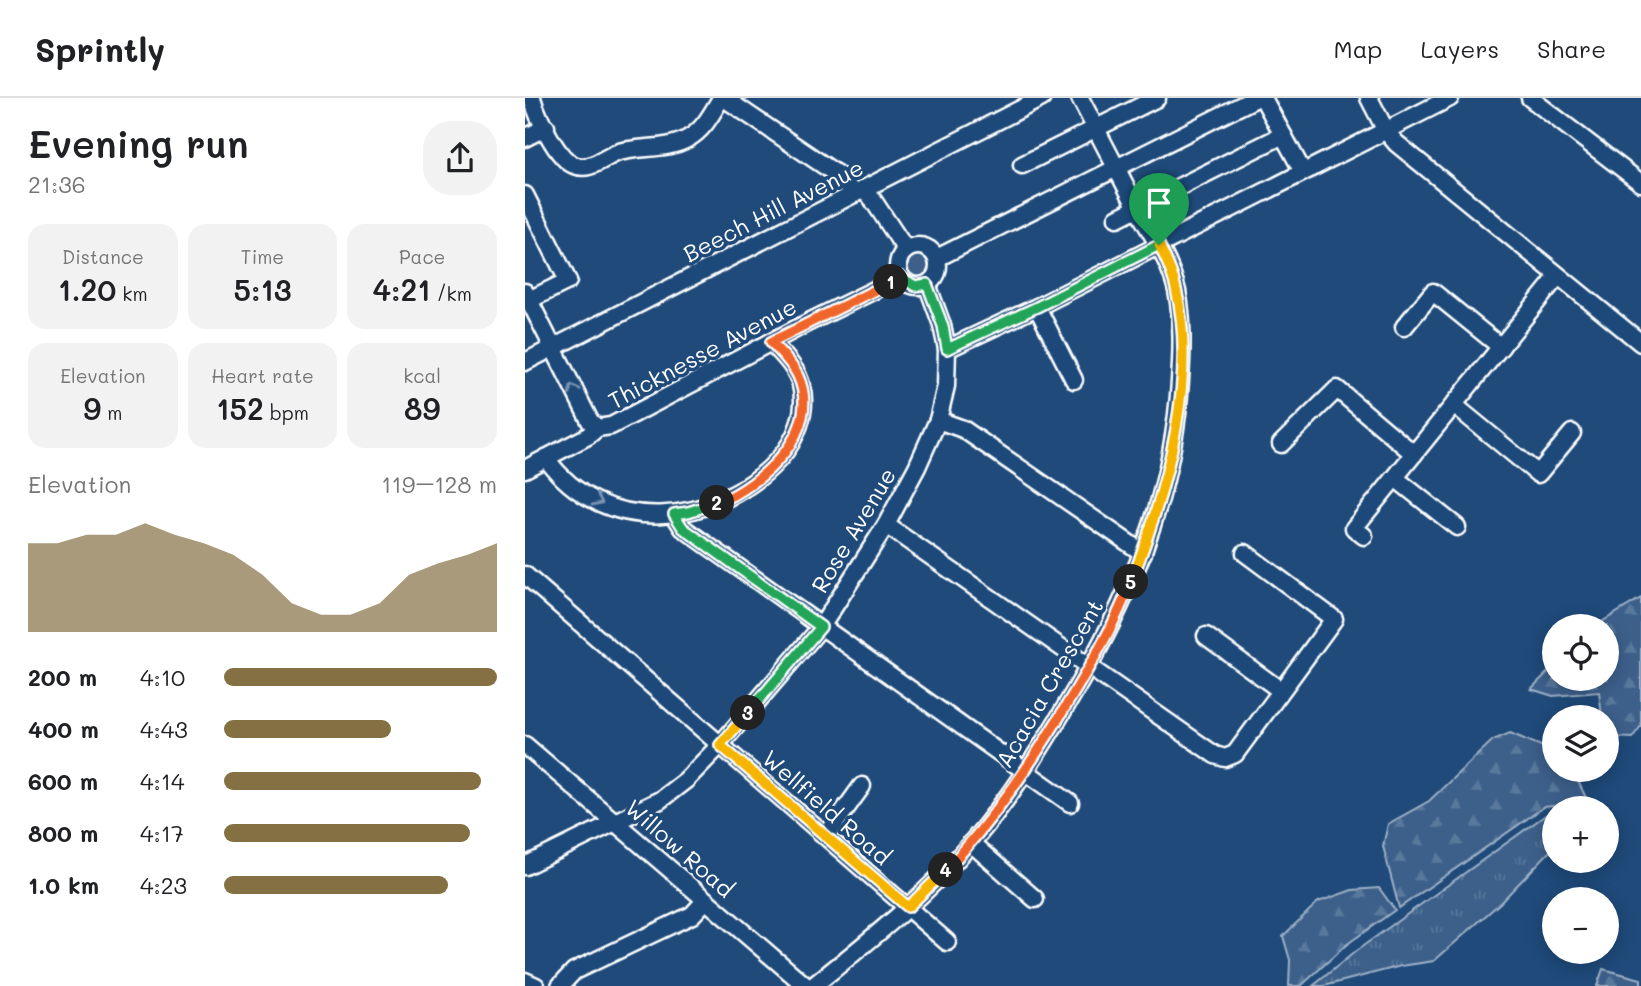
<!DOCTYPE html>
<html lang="en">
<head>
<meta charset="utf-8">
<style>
	:root { --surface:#fff; --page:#f2f2f2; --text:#202124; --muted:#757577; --line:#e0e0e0; --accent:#847042 }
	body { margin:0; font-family:Mali,sans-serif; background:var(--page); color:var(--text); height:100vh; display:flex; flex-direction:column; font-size:26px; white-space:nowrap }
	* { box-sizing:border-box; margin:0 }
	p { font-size:23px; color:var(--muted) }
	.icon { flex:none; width:38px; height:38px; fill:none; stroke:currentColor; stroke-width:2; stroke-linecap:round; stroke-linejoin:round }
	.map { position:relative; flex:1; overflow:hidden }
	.drawer { display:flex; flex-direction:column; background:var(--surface); width:525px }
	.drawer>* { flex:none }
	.fabs { position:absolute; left:1017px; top:516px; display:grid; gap:14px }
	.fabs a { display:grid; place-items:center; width:77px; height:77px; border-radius:50%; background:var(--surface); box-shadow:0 4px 18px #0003; font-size:35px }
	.pin { position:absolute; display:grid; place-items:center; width:60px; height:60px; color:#fff; margin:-72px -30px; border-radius:50% 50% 50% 0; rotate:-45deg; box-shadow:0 0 7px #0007 }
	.pin .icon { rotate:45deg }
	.km { position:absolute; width:35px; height:35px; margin:-18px; border-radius:50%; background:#222; color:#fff; font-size:19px; line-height:35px; text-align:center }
	.round { display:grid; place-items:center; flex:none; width:74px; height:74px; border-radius:28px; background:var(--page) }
	.head { display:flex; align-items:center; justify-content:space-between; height:119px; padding:0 28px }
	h1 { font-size:38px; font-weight:600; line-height:52px }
	.figures { display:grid; grid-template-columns:repeat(3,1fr); gap:10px; height:119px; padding:7px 28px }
	.figures div { display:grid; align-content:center; border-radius:18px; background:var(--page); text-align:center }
	.figures b { font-size:30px; font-weight:600 }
	.figures small { font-size:19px; font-weight:400 }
	.figures p { font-size:19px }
	.chart { height:196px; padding:14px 28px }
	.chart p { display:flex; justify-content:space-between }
	.chart svg { width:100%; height:126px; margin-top:7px; fill:var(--accent); opacity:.7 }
	ul { padding:0 28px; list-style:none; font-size:23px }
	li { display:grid; grid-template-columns:112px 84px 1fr; align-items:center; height:52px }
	li i { height:18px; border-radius:9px; background:var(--accent) }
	header { display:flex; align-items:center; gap:42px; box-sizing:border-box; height:98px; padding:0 35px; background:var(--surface); border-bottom:2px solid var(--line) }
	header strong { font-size:33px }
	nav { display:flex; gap:38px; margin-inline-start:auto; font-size:24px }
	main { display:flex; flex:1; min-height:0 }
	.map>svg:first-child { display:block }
	.grass { fill:url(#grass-tufts); stroke:#9eb0c5; stroke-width:2 }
	.forest { fill:url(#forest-firs); stroke:#9eb0c5; stroke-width:2 }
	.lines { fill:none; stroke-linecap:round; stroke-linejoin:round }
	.minor-casing { stroke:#fff; stroke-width:21 }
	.minor { stroke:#1f4a7a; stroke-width:16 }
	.oneway { stroke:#7992af }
	.split-1-casing { stroke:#fff; stroke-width:14 }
	.split-2-casing { stroke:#fff; stroke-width:14 }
	.split-3-casing { stroke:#fff; stroke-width:14 }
	.split-4-casing { stroke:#fff; stroke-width:14 }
	.split-5-casing { stroke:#fff; stroke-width:14 }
	.split-6-casing { stroke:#fff; stroke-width:14 }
	.split-1 { stroke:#22a559; stroke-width:9 }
	.split-2 { stroke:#f0652b; stroke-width:9 }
	.split-3 { stroke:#22a559; stroke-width:9 }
	.split-4 { stroke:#f5b400; stroke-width:9 }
	.split-5 { stroke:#f0652b; stroke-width:9 }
	.split-6 { stroke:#f5b400; stroke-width:9 }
	.labels { text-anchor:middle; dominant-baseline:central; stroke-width:7; stroke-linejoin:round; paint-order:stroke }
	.street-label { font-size:23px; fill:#fff; stroke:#1f4a7a }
</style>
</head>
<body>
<header>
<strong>Sprintly</strong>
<nav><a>Map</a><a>Layers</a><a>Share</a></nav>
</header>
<main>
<section class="drawer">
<div class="head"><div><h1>Evening run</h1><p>21:36</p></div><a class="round"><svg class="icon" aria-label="share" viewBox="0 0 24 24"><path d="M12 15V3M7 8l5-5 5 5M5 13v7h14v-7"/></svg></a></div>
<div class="figures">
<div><p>Distance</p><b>1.20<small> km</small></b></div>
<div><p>Time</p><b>5:13</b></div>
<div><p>Pace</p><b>4:21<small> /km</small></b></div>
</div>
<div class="figures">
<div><p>Elevation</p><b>9<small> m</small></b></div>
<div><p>Heart rate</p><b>152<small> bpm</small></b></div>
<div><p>kcal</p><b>89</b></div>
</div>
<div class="chart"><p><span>Elevation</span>119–128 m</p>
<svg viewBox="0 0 160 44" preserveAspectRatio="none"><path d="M0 44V13L10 13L20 10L30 10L40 6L50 10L60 13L70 17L80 24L90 34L100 38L110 38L120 34L130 24L140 20L150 17L160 13V44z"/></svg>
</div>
<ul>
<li><b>200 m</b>4:10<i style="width:100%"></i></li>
<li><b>400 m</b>4:43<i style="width:61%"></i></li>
<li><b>600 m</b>4:14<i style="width:94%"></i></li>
<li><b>800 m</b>4:17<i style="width:90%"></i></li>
<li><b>1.0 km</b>4:23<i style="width:82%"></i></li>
</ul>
</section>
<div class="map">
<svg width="1116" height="888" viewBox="0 0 1116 888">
	<defs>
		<pattern id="grass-tufts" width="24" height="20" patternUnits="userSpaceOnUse" patternTransform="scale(1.75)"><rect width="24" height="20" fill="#3c618b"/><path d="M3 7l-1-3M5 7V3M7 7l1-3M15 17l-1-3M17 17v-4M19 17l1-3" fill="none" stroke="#59799c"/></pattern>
		<pattern id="forest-firs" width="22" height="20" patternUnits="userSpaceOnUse" patternTransform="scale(1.75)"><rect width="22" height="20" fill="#3c618b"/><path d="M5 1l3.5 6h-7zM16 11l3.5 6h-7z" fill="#59799c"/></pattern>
	</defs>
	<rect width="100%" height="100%" fill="#1f4a7a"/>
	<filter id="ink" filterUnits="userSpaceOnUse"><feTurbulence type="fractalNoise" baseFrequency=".0143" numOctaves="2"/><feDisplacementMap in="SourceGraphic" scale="14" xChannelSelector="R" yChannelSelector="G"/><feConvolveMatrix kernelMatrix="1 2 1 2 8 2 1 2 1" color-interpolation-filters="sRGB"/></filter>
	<g filter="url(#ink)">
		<g class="grass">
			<circle cx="394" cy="168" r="15"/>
			<polygon points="1029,715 1029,749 975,805 909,863 876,868 799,888 788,888 831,853 1022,716"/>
		</g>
		<g class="forest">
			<polygon points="1116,500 1116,628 1107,640 1087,639 1082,633 1082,620 1077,619 1074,594 1028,598 1006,591 1029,568 1029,581 1082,581 1082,528 1070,528"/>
			<polygon points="985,635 1028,653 1029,672 1044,672 1052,681 1063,704 1019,709 874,810 858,748 863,726 904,703 968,642"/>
			<polygon points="854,790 870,812 821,847 776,888 764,888 765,862 758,838 793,804 827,792"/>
			<polygon points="1078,871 1116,881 1116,888 1072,888"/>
		</g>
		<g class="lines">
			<defs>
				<g id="minor">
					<path d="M 7,0 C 12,17 32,61 49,67 C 65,74 79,59 94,54 C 116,48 143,52 162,41 C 179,32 187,15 196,0"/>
					<polyline points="199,0 313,77 329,96"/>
					<polyline points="738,0 778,74"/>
					<polyline points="844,0 861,33 871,45 1116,245"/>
					<polyline points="1005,0 1116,85"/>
					<polyline points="0,40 21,29"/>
					<polyline points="497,67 632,0"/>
					<polyline points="340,90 381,152"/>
					<polyline points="0,97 43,183 4,202"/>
					<polyline points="592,120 758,37"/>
					<circle cx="393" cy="168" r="20"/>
					<polyline points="412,160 731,0"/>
					<polyline points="0,194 65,323 72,330"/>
					<polyline points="512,209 549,282"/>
					<polyline points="879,229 908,194 976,249"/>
					<polyline points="422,251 512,209 925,0"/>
					<polyline points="0,264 517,0"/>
					<polyline points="929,307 1013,376 1047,335"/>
					<polyline points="413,322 438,331 618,455"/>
					<polyline points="756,346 812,291 889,356"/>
					<path d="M 21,360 C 78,441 192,429 254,361 C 271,342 283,314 276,287 C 272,270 258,257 246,244"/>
					<polyline points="0,371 63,338 72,330 86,328 284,224 376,179"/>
					<polyline points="870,380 932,429"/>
					<polyline points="149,416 158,430 545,705"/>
					<polyline points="361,427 690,657 700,660 710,656 809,521 720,455"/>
					<polyline points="839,438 829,430 1033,178"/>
					<polyline points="0,477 422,844"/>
					<polyline points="681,538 755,592"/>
					<polyline points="0,647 281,888"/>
					<polyline points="301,738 337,688"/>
					<polyline points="446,745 510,801"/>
					<polyline points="0,768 135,702 161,682 195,647 296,529 361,427 392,369 413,322 421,288 422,251 417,227 402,186"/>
					<polyline points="0,883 11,888"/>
					<polyline points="35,888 49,873 167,817 180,803"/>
					<path d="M 288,888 C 344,843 401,798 448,743 C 484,701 513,655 541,608 C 602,506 648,403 655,283 C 657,253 658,223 652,193 C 645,162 626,136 611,108 C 592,72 574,36 555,0"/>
				</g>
			</defs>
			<use href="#minor" class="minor-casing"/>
			<use href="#minor" class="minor"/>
		</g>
		<defs><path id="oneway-chevron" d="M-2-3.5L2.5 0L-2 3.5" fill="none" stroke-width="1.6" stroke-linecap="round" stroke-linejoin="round" transform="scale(1.75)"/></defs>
		<g class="oneway">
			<use href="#oneway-chevron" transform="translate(48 291) rotate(-117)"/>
			<use href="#oneway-chevron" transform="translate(73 403) rotate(26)"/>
		</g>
	</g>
	<g class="lines" filter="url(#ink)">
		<defs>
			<polyline id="split-1" points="366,184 376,179 390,188 402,186 418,228 422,251 512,209 634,147"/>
			<path id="split-2" d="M 192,405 C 237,387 298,333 273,278 C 267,265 256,255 246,244 L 366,184"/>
			<polyline id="split-3" points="192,405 163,414 149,416 158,430 296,529 223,615"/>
			<polyline id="split-4" points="223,615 195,647 383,809 421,772"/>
			<path id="split-5" d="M 421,772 C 472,717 509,662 547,598 C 569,561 591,524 606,484"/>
			<path id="split-6" d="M 606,484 C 639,399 673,282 651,191 C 648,176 641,161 634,147"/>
		</defs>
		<use href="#split-1" class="split-1-casing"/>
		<use href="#split-2" class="split-2-casing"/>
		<use href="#split-3" class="split-3-casing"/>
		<use href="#split-4" class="split-4-casing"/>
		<use href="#split-5" class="split-5-casing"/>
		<use href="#split-6" class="split-6-casing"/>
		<use href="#split-1" class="split-1"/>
		<use href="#split-2" class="split-2"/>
		<use href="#split-3" class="split-3"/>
		<use href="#split-4" class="split-4"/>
		<use href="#split-5" class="split-5"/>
		<use href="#split-6" class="split-6"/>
	</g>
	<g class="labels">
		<g class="street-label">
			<text transform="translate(248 112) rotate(-27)">Beech Hill Avenue</text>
			<text transform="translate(177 255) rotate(-28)">Thicknesse Avenue</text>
			<text transform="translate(328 432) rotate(-59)">Rose Avenue</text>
			<text transform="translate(524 585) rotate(-60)">Acacia Crescent</text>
			<text transform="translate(302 709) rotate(41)">Wellfield Road</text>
			<text transform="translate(155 750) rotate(41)">Willow Road</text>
		</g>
	</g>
</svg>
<div class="fabs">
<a><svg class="icon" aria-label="locate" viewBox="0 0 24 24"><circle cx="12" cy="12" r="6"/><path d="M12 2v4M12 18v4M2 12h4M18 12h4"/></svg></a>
<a><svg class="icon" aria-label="layers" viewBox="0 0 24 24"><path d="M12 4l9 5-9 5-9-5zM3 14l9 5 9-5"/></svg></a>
<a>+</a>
<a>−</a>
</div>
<div class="pin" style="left:634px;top:147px;background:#1e9e55"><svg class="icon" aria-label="arrive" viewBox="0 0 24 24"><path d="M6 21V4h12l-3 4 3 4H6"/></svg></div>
<b class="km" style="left:366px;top:184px">1</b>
<b class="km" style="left:192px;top:405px">2</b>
<b class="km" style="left:223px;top:615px">3</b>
<b class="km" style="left:421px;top:772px">4</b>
<b class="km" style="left:606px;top:484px">5</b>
</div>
</main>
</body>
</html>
